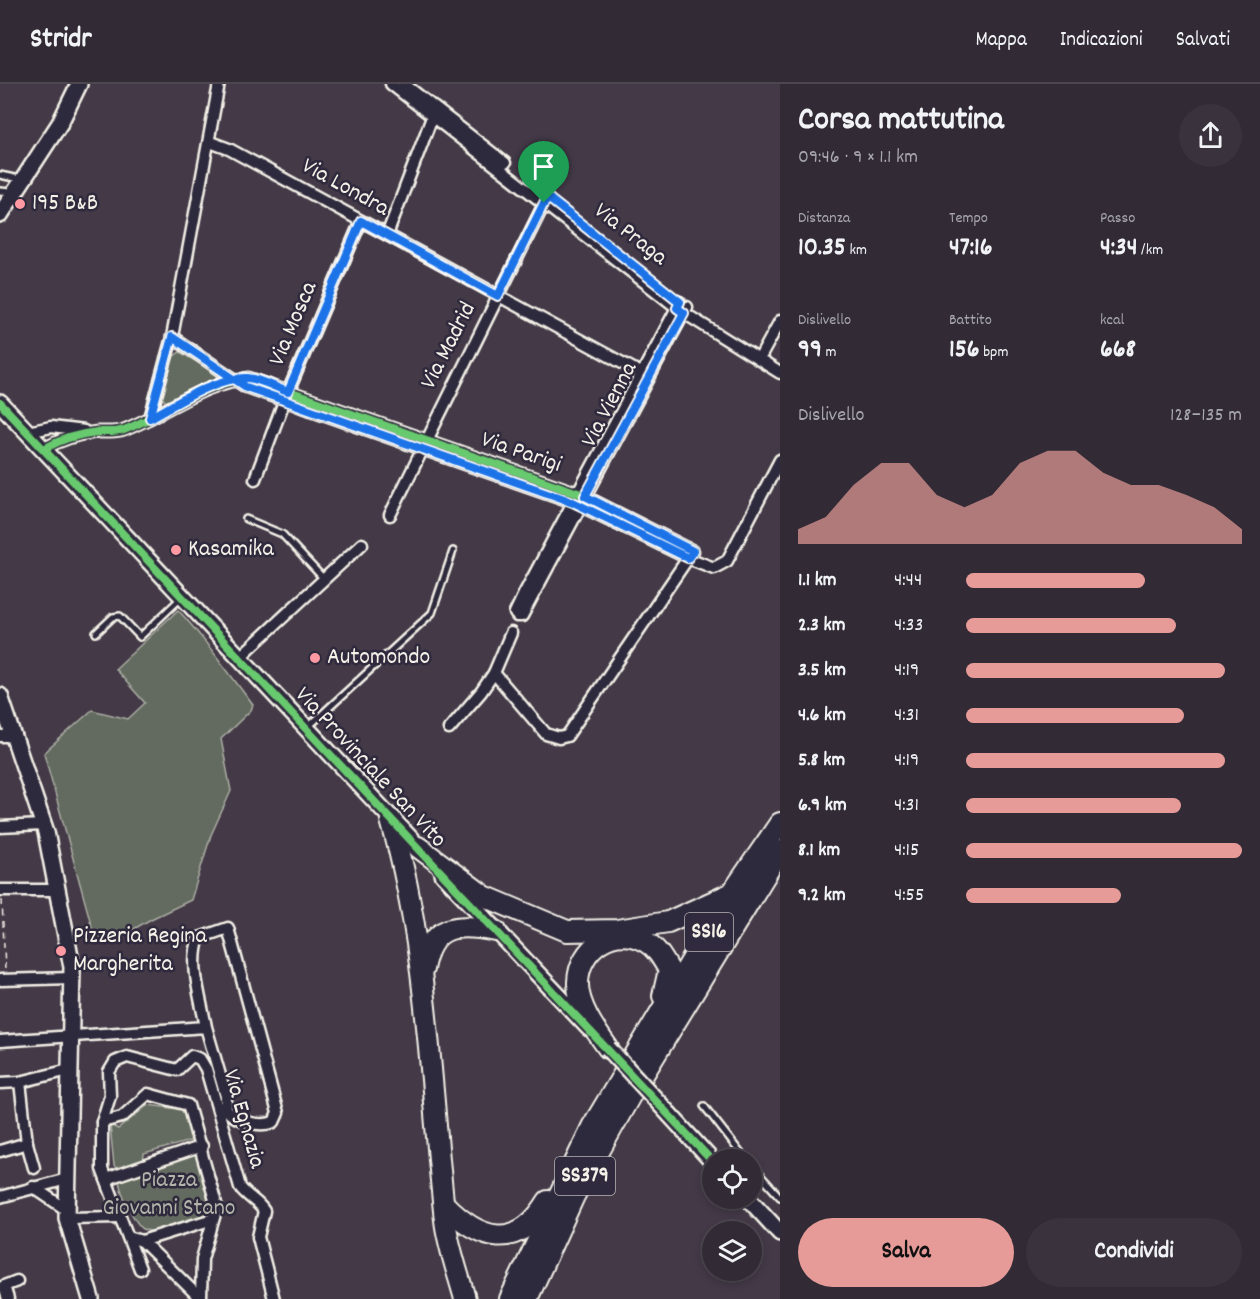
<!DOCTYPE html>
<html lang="it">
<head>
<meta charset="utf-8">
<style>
	:root { --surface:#322b35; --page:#3a333d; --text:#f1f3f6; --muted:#a8a7ad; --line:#4d4750; --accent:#e69b98 }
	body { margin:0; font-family:Dekko,sans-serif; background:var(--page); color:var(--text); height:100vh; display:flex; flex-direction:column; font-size:22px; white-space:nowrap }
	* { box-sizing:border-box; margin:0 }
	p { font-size:20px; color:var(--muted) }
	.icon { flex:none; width:33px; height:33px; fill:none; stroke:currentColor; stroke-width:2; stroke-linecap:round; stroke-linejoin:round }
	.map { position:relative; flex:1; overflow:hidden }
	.side { display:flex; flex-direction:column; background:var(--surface); width:480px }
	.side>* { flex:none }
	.controls { position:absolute; left:702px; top:1065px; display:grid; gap:12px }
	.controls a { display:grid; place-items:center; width:60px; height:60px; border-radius:50%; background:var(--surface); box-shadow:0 3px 9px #0003,0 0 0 2px var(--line); font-size:30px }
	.pin { position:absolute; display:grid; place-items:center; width:51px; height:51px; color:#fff; margin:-62px -26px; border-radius:50% 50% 50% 0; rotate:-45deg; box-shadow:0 0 6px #0007 }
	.pin .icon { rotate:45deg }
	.round { display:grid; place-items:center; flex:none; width:63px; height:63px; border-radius:32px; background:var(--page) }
	.summary { display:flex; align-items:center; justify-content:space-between; height:102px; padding:0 18px }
	h1 { font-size:33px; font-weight:800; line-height:45px }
	.figures { display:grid; grid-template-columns:repeat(3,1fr); gap:9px; height:102px; padding:6px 18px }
	.figures div { display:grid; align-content:center }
	.figures b { font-size:26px; font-weight:800 }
	.figures small { font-size:16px; font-weight:400 }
	.figures p { font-size:16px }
	.chart { height:168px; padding:12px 18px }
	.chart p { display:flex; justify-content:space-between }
	.chart svg { width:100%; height:108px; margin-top:6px; fill:var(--accent); opacity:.7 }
	.primary-button { display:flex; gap:12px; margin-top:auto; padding:12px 18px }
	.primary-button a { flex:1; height:69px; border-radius:36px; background:var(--accent); color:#111; font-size:24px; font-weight:800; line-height:69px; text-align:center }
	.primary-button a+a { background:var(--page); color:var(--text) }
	ul { padding:0 18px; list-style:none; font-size:20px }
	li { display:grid; grid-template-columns:96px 72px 1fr; align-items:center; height:45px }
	li i { height:15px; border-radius:8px; background:var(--accent) }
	header { display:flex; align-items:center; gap:36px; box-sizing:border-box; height:84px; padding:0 30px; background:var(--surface); border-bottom:2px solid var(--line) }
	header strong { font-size:28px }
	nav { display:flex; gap:33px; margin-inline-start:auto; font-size:21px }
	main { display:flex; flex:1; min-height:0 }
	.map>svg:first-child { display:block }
	.green { fill:#636b5f; stroke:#acaea4; stroke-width:1.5 }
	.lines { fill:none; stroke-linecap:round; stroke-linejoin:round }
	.lane-casing { stroke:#f4f1e8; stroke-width:10 }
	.street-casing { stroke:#f4f1e8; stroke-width:15 }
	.secondary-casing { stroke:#f4f1e8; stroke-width:20 }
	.highway-casing { stroke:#f4f1e8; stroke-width:24 }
	.path { stroke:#f4f1e8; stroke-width:1.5; stroke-dasharray:6 4.5; stroke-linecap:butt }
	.lane { stroke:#2f2a3d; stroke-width:5 }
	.street { stroke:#2f2a3d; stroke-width:10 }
	.secondary { stroke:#2f2a3d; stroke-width:15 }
	.highway { stroke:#2f2a3d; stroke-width:20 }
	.secondary-bridge-casing { stroke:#f4f1e8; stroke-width:20; stroke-linecap:butt }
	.secondary-bridge { stroke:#2f2a3d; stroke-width:15 }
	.cycleway-casing { stroke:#2f2a3d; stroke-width:11 }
	.cycleway { stroke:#67ca6e; stroke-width:8 }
	.route-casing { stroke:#fff; stroke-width:12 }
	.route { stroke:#1a73e8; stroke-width:8 }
	.poi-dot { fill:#ff9aa2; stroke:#2f2a3d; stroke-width:2 }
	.labels { text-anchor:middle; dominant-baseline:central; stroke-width:5; stroke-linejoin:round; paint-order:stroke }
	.shield { fill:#2f2a3d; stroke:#b9b5b5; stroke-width:1.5 }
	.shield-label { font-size:22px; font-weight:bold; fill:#f4f1e8 }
	.street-label { font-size:24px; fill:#f4f1e8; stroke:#2f2a3d }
	.poi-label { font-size:24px; fill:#f4f1e8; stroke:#2f2a3d; text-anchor:start }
	.park-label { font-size:24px; fill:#b3b5aa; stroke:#2f2a3d }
</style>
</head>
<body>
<header>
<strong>Stridr</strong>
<nav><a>Mappa</a><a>Indicazioni</a><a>Salvati</a></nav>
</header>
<main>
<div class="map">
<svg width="780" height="1215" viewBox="0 0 780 1215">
	<rect width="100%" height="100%" fill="#433947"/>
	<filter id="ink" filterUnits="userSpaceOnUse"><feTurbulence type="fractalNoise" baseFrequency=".0167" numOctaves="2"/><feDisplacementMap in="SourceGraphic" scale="12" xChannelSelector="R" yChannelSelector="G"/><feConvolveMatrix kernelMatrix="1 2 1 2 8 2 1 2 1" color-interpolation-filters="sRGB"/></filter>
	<g filter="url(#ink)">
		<g class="green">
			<polygon points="180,268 218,290 217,295 167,319 160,312 171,274"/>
			<path d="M 178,526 C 206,556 228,588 253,621 L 251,626 L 221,655 L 231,707 L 211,751 L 191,816 L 151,835 L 115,856 L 96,858 L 44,669 L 92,626 L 128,635 L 145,619 L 115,585 Z"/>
			<polygon points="148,1021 186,1026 193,1056 144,1070 143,1078 117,1085 114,1082 110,1041 118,1045"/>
			<path d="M 197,1071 C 201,1083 214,1115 210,1125 C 206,1135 155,1150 145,1146 C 135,1142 118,1104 119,1093 Z"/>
		</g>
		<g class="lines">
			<defs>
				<g id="lane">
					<polyline points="0,91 19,95"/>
					<polyline points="0,107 11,108"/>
					<polyline points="246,435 282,450 324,495"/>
					<polyline points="96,549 113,533 120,532 140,553 181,514"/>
					<polyline points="307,644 432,529 453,467"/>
					<polyline points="704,1022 746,1076"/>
					<polyline points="752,1082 780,1113"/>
				</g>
				<g id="street">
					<polyline points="391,0 684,229 780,289"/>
					<polyline points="404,0 505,79"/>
					<polyline points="210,58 229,65 648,293"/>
					<polyline points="387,151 434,28"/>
					<polyline points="680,218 525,508 515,529 517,532 522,532 687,223"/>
					<polyline points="762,270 780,237"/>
					<polyline points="150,334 172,253 219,0"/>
					<polyline points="28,348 51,343 84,347"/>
					<path d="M 44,365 C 59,356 78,350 97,348 C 106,348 116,349 124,346 C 167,329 202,299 249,294 L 578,409 L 693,467 L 688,474 L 573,418 L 246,303 L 172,253"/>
					<polyline points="255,395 285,315 361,137"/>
					<polyline points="390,431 547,114"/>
					<polyline points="511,549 494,589 546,650 559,654 567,652 688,474 714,484 727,477 780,376"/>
					<polyline points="239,574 362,460"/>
					<polyline points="449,645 481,608 494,589"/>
					<polyline points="0,652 14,652"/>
					<polyline points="0,743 43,741"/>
					<polyline points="0,806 59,806"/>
					<polyline points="0,896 72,894"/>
					<path d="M 0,957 L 206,943 L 226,1012 L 226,1026 C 237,1037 259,1044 274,1038 L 278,1029 L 228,844 L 199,854 C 189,881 201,915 206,943"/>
					<polyline points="20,998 27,1059 34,1084"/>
					<polyline points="0,999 20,998 69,986"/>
					<polyline points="102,1038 122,1033 148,1010 188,1021 217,1123 202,1175 201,1214"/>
					<polyline points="0,1067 27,1059"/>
					<polyline points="106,1095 202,1062"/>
					<polyline points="33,1103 67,1126"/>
					<polyline points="0,1113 67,1095"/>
					<polyline points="67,1134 120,1133"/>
					<polyline points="128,1153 142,1157 201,1215"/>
					<polyline points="142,1157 213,1135"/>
					<path d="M 140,1185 L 102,1085 L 102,1038 L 110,1012 L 109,988 L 115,978 L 127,973 L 177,986 L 192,972 L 200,975 L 206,985 L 240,1103 C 247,1113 258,1117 264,1127 L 258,1153 L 274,1215"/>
					<polyline points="8,1215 4,1202 17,1197"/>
				</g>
				<g id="secondary">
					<polyline points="0,131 60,39 79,0"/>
					<polyline points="0,319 425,770"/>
					<polyline points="0,612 46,748 72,883 67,1134 91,1215"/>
					<polyline points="443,790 589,944"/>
					<polyline points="670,1031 712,1077"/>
					<polyline points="748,1114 780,1149"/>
				</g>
				<g id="highway">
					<path d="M 391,736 C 428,865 430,1002 445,1136 C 448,1162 458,1189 465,1215"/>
					<polyline points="418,763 484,812 567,847 617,846 668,838 732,809"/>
					<path d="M 423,885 C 431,840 456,839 496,847"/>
					<path d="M 608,964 C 595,946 577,921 578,898 C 579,864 614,839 646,858 C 657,864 663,876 669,886 L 663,912"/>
					<path d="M 444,1120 C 480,1157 517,1168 548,1117"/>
					<polyline points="510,1215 592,1043 732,809 780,739"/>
					<polyline points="527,1215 574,1112 630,1012 780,767"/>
				</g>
			</defs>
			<use href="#lane" class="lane-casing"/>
			<use href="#street" class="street-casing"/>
			<use href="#secondary" class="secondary-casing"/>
			<use href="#highway" class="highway-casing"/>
			<polyline class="path" points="2,816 5,886"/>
			<use href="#lane" class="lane"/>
			<use href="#street" class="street"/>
			<use href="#secondary" class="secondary"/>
			<use href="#highway" class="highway"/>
			<defs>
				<polyline id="secondary-bridge" points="608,964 670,1031"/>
			</defs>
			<use href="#secondary-bridge" class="secondary-bridge-casing"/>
			<use href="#secondary-bridge" class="secondary-bridge"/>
			<defs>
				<g id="cycleway">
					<polyline points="0,319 712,1077"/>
					<path d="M 44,365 C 59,356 78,350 97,348 C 106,348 116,349 124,346 C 167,329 202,299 249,294 L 578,409 L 693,467 L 688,474 L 573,418 L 246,303 L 172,253"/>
				</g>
			</defs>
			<use href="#cycleway" class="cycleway-casing"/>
			<use href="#cycleway" class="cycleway"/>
		</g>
	</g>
	<g class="lines" filter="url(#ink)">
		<defs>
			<path id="route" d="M 544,119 L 498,212 L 361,137 L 288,308 C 276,304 261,295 248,294 C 218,292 176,320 150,334 L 172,253 L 246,303 L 573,418 L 688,474 L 693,467 L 585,412 L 684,229 L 677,224 L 680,218 L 547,113 L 544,119"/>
		</defs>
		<use href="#route" class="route-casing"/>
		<use href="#route" class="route"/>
	</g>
	<g class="poi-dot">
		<circle cx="20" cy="120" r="6"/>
		<circle cx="176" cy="466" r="6"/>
		<circle cx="315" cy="574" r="6"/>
		<circle cx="61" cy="867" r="6"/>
	</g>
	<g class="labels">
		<g class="shield">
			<rect x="685" y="829" width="48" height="38" rx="4.5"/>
			<rect x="555" y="1073" width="60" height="38" rx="4.5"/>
		</g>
		<g class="shield-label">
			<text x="709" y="848">SS16</text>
			<text x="585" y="1092">SS379</text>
		</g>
		<g class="street-label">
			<text transform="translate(345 104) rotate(29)">Via Londra</text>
			<text transform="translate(630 151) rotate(38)">Via Praga</text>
			<text transform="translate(294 240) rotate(-67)">Via Mosca</text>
			<text transform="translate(449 262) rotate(-63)">Via Madrid</text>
			<text transform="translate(610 321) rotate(-62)">Via Vienna</text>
			<text transform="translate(521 369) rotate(19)">Via Parigi</text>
			<text transform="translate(370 684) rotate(47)">Via Provinciale San Vito</text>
			<text transform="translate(243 1035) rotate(74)">Via Egnazia</text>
		</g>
		<g class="poi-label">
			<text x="32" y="120">195 B&amp;B</text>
			<text x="188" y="466">Kasamika</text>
			<text x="327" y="574">Automondo</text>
			<text x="73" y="853">Pizzeria Regina<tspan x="73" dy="28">Margherita</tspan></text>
		</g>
		<g class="park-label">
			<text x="169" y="1097">Piazza<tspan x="169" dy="28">Giovanni Stano</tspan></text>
		</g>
	</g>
</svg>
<div class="controls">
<a><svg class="icon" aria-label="locate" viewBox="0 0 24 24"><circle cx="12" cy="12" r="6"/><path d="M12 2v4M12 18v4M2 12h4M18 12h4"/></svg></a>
<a><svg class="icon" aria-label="layers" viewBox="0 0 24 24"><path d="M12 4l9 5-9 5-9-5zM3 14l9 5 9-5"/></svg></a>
</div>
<div class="pin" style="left:544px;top:119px;background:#1e9e55"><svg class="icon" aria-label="arrive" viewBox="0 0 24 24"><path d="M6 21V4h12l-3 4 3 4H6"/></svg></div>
</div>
<section class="side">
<div class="summary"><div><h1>Corsa mattutina</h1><p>09:46 · 9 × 1.1 km</p></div><a class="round"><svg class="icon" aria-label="share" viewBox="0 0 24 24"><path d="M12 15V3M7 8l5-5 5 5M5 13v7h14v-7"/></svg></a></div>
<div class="figures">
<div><p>Distanza</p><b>10.35<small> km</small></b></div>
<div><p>Tempo</p><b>47:16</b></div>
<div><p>Passo</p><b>4:34<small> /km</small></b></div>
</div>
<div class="figures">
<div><p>Dislivello</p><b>99<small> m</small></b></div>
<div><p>Battito</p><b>156<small> bpm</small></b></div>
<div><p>kcal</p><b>668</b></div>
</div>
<div class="chart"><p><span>Dislivello</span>128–135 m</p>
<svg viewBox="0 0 160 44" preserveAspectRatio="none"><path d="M0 44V38L10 33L20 20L30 11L40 11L50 24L60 29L70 24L80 11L90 6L100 6L110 15L120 20L130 20L140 24L150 29L160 38V44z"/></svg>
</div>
<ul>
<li><b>1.1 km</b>4:44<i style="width:65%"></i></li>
<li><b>2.3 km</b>4:33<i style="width:76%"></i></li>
<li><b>3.5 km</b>4:19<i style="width:94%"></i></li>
<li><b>4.6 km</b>4:31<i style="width:79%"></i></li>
<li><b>5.8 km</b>4:19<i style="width:94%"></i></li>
<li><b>6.9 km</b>4:31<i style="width:78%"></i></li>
<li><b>8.1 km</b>4:15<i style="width:100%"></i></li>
<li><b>9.2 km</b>4:55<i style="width:56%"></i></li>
</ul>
<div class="primary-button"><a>Salva</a><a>Condividi</a></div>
</section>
</main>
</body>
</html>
